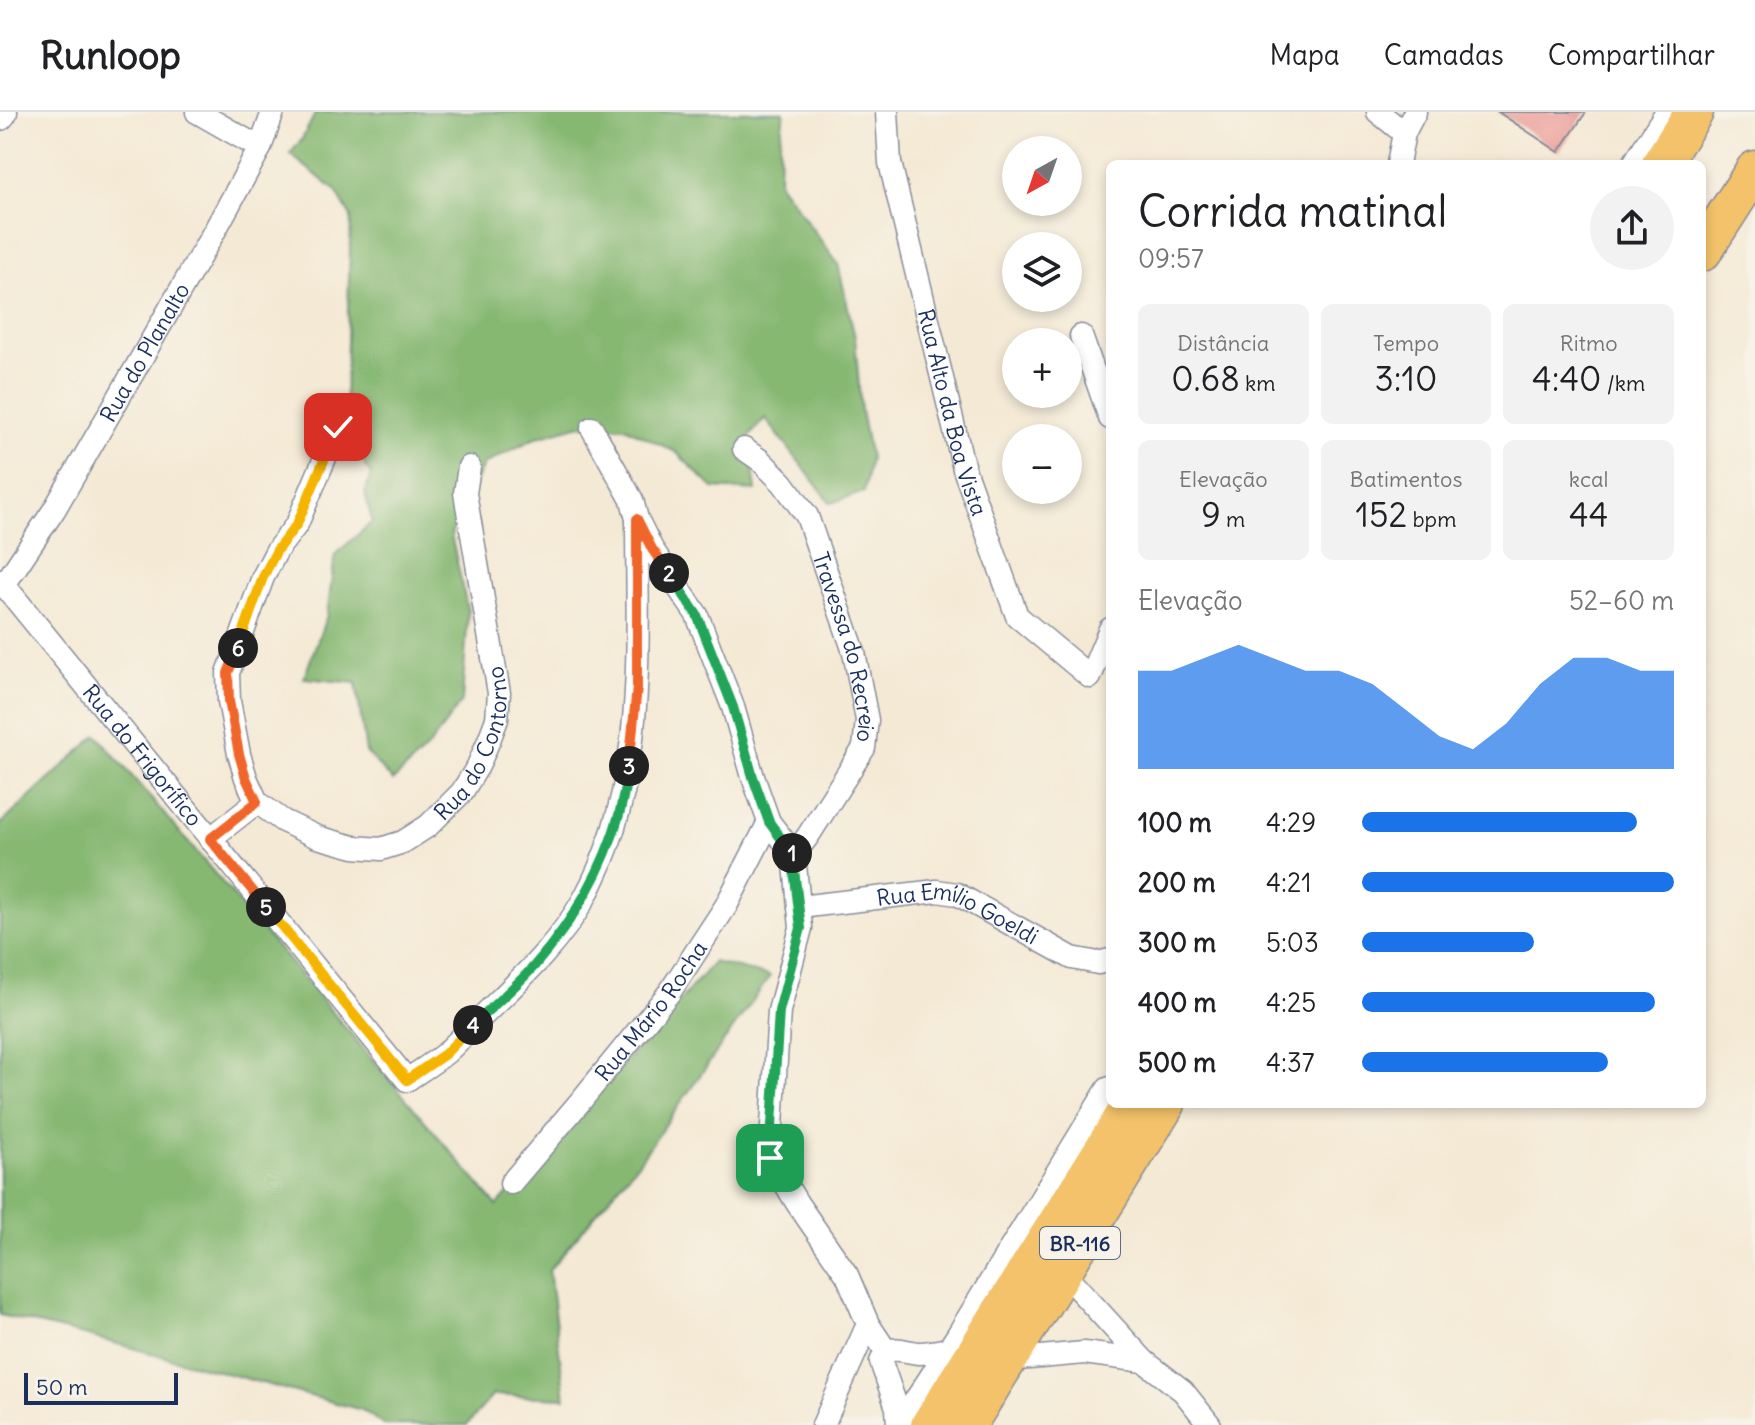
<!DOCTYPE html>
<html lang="pt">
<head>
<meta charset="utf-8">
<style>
	:root { --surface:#fff; --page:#f2f2f2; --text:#202124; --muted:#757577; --line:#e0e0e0; --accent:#1a73e8 }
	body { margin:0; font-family:Delius,sans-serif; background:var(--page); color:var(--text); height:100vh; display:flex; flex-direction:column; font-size:30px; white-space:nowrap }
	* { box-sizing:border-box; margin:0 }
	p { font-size:26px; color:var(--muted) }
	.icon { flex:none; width:44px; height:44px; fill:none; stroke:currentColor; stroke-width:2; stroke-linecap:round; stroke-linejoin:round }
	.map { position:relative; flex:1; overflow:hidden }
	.sheet { position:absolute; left:1106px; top:48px; width:600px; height:948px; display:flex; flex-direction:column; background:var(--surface); border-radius:12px; box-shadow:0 4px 12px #0003 }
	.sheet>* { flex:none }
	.needle { width:52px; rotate:220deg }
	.tools { position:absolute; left:1002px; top:24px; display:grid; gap:16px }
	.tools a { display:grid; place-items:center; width:80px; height:80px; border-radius:50%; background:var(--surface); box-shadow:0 4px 12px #0003; font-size:40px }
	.scale { position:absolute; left:24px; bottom:20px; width:154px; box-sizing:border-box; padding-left:8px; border:4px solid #1b2f5e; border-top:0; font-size:22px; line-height:28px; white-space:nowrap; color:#1b2f5e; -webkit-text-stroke:6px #f7f3e8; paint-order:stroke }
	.pin { position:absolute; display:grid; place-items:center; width:68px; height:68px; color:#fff; margin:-34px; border-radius:16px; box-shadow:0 4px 12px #0006 }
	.km { position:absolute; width:40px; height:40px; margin:-20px; border-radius:50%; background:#222; color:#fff; font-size:22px; line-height:40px; text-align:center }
	.round { display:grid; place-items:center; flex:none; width:84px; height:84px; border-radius:42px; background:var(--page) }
	.overview { display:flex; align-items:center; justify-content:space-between; height:136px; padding:0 32px }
	h1 { font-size:44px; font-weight:600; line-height:60px }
	.figures { display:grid; grid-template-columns:repeat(3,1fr); gap:12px; height:136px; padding:8px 32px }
	.figures div { display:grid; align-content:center; border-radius:12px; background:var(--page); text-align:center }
	.figures b { font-size:34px; font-weight:600 }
	.figures small { font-size:22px; font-weight:400 }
	.figures p { font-size:22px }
	.chart { height:224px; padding:16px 32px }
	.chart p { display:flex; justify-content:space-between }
	.chart svg { width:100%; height:144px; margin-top:8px; fill:var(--accent); opacity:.7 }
	ul { padding:0 32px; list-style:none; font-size:26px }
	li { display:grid; grid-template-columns:128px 96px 1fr; align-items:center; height:60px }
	li i { height:20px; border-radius:10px; background:var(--accent) }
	header { display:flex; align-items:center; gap:48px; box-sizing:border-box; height:112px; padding:0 40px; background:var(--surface); border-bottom:2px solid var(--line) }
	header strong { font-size:38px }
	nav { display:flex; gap:44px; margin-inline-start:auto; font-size:28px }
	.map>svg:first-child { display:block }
	.forest { fill:#86b872; stroke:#507468; stroke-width:2 }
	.building { fill:#eb9b97 }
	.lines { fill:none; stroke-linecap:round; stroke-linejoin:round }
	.minor-casing { stroke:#888c99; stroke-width:25 }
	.tertiary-casing { stroke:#888c99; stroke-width:31 }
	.trunk-casing { stroke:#888c99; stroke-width:41 }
	.minor { stroke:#fff; stroke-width:22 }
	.tertiary { stroke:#fff; stroke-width:28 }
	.trunk { stroke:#f3c26a; stroke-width:38 }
	.split-1-casing { stroke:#fff; stroke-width:16 }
	.split-2-casing { stroke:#fff; stroke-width:16 }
	.split-3-casing { stroke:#fff; stroke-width:16 }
	.split-4-casing { stroke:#fff; stroke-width:16 }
	.split-5-casing { stroke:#fff; stroke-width:16 }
	.split-6-casing { stroke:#fff; stroke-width:16 }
	.split-7-casing { stroke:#fff; stroke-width:16 }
	.split-1 { stroke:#22a559; stroke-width:10 }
	.split-2 { stroke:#22a559; stroke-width:10 }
	.split-3 { stroke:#f0652b; stroke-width:10 }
	.split-4 { stroke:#22a559; stroke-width:10 }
	.split-5 { stroke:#f5b400; stroke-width:10 }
	.split-6 { stroke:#f0652b; stroke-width:10 }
	.split-7 { stroke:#f5b400; stroke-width:10 }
	.labels { text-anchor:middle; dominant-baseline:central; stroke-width:6; stroke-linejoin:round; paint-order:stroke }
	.shield { fill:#f7f3e8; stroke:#5d6a87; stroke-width:2 }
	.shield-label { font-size:20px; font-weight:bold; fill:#1b2f5e }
	.street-label { font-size:22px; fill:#1b2f5e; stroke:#f7f3e8 }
</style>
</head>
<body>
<header>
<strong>Runloop</strong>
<nav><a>Mapa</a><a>Camadas</a><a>Compartilhar</a></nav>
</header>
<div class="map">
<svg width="1755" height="1313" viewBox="0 0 1755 1313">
	<rect width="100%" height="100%" fill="#f7f3e8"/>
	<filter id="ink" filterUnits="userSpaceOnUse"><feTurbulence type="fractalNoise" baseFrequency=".0125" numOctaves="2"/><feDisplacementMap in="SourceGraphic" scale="16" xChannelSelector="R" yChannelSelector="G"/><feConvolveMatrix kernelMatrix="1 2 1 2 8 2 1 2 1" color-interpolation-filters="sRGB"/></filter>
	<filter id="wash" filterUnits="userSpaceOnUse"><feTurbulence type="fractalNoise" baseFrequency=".006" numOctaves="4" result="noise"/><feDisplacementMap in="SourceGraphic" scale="32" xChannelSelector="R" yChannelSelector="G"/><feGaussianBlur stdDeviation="1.8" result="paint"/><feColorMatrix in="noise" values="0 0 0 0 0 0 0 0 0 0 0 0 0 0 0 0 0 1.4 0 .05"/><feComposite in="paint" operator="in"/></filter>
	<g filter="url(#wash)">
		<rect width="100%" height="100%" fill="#f4e9d4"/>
		<g class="forest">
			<polygon points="316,0 784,0 780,29 779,71 838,152 855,226 861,299 870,346 864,380 831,391 765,306 749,325 756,379 713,376 676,340 625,315 581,313 537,325 484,352 457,406 451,423 468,500 462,589 429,634 393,669 366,640 356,571 304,566 327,503 335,443 372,410 365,381 371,363 344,321 351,105 336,79 290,42 302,27"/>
			<polygon points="97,623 497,1094 714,850 770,864 639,1050 549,1158 565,1286 493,1283 467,1313 384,1313 362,1298 88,1224 0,1203 0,713"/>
		</g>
		<g id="blocks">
			<polygon class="building" points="1498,0 1586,0 1559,40"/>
		</g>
	</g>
	<g filter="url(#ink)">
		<use href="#blocks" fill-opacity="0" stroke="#888c99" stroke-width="2"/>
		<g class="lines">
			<defs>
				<g id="minor">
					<polyline points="197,0 260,36"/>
					<path id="s1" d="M 887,0 L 890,51 L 964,357 L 1017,504 L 1090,565 L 1110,517"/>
					<polyline points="1378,0 1404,21"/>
					<polyline points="1398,52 1404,21 1415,0"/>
					<polyline points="1081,224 1110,306"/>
					<path id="s2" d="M 338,315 L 297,412 L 277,438 L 263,465 L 228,561 L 229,589 L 239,642 L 246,666 L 257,690 L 283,709 L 317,725 L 354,735 L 381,737 L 403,730 L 428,714 L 462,680 L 478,654 L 489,628 L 497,607 L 499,581 L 465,381 L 469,355"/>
					<polyline points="592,316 632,388 637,407 652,437 697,503 733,595 753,665 769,710 794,742 801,816 779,899 770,1046 797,1091 847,1163 868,1212 886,1239"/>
					<path id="s3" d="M 744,337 L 760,348 L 783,371 L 807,404 L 854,540 L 867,608 L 864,636 L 808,724 L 794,742"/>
					<path id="s4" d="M 0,468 L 407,968 C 420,959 435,950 447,940 C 463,925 478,908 494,893 C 527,861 561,828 584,787 C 648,671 637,535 637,407"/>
					<path id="s5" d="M 4,473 L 54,398 L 214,120 L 260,36 L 273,0"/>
					<polyline points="210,727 257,690"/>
					<path id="s6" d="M 799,795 L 937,779 L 957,782 L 1072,846 L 1098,851 L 1110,848"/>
					<path id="s7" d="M 511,1071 L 579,991 L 669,881 L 726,794 L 769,710"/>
					<polyline points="1062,1159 1144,1249 1183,1279 1210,1313"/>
					<polyline points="886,1239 881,1250 897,1296 898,1313"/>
					<path d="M 886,1239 C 897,1235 907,1240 919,1241 C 931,1241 942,1238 953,1236"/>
					<polyline points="1007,1248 1084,1241 1144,1249"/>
					<polyline points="823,1313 868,1212"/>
				</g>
				<g id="tertiary">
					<polyline points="0,4 3,0"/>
					<polyline points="1637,52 1670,0"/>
					<polyline points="903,1313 960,1225 1110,979"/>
				</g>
				<g id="trunk">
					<polyline points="1661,52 1694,0"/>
					<polyline points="1702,140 1755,58"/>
					<polyline points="930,1313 1132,992"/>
					<polyline points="967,1313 1166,992"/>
				</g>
			</defs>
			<use href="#minor" class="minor-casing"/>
			<use href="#tertiary" class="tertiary-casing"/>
			<use href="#trunk" class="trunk-casing"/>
			<use href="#minor" class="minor"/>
			<use href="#tertiary" class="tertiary"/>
			<use href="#trunk" class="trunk"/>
		</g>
	</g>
	<g class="lines" filter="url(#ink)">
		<defs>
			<polyline id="split-1" points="770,1046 779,899 801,816 792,741"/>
			<polyline id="split-2" points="669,461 697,503 733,595 753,665 769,710 792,741"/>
			<polyline id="split-3" points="629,654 637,575 637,407 652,437 669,461"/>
			<path id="split-4" d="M 473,913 C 493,893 517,874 535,853 C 573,809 603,759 619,703 C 623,687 626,670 629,654"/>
			<polyline id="split-5" points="266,795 407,968 445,942 473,913"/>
			<polyline id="split-6" points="238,536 228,561 229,589 239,642 246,666 257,690 210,727 266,795"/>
			<polyline id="split-7" points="238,536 263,465 277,438 297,412 338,315"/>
		</defs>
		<use href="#split-1" class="split-1-casing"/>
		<use href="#split-2" class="split-2-casing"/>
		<use href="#split-3" class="split-3-casing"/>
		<use href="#split-4" class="split-4-casing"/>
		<use href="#split-5" class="split-5-casing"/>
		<use href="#split-6" class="split-6-casing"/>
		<use href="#split-7" class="split-7-casing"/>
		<use href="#split-1" class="split-1"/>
		<use href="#split-2" class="split-2"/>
		<use href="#split-3" class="split-3"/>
		<use href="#split-4" class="split-4"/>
		<use href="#split-5" class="split-5"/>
		<use href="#split-6" class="split-6"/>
		<use href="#split-7" class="split-7"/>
	</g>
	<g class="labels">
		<rect class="shield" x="1040" y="1115" width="80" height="32" rx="6"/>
		<g class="shield-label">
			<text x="1080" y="1131">BR-116</text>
		</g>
		<g class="street-label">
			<text stroke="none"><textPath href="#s5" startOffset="272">Rua do Planalto</textPath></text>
			<text stroke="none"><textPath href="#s1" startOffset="308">Rua Alto da Boa Vista</textPath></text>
			<text stroke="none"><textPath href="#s3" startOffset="230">Travessa do Recreio</textPath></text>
			<text stroke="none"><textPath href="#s2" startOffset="690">Rua do Contorno</textPath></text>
			<text stroke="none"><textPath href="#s4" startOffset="226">Rua do Frigorífico</textPath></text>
			<text stroke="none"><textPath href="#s6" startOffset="164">Rua Emílio Goeldi</textPath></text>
			<text stroke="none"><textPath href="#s7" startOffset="222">Rua Mário Rocha</textPath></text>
		</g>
	</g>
</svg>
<div class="tools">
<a><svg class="needle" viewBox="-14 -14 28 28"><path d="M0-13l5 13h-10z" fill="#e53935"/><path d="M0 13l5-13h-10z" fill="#757577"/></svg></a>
<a><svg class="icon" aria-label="layers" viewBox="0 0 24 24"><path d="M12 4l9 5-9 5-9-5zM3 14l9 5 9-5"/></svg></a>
<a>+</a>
<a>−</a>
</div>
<div class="scale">50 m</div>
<div class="pin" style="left:770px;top:1046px;background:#1e9e55"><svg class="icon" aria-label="arrive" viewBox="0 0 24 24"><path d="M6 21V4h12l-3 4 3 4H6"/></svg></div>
<div class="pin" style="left:338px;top:315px;background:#d93025"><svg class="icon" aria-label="check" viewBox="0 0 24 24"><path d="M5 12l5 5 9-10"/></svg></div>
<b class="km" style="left:792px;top:741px">1</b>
<b class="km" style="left:669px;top:461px">2</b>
<b class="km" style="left:629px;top:654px">3</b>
<b class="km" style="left:473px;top:913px">4</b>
<b class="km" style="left:266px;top:795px">5</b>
<b class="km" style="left:238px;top:536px">6</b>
<section class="sheet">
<div class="overview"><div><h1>Corrida matinal</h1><p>09:57</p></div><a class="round"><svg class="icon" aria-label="share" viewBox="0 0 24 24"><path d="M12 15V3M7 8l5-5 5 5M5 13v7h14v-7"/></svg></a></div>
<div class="figures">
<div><p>Distância</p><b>0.68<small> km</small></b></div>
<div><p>Tempo</p><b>3:10</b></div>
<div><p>Ritmo</p><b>4:40<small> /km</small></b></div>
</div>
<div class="figures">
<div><p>Elevação</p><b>9<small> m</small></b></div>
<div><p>Batimentos</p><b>152<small> bpm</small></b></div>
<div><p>kcal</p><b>44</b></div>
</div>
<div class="chart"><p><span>Elevação</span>52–60 m</p>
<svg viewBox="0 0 160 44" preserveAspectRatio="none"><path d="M0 44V14L10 14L20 10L30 6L40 10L50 14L60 14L70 18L80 26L90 34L100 38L110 30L120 18L130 10L140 10L150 14L160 14V44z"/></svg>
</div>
<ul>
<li><b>100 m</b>4:29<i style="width:88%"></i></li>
<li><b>200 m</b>4:21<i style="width:100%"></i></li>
<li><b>300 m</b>5:03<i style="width:55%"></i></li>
<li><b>400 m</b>4:25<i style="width:94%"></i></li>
<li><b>500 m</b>4:37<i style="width:79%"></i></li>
</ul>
</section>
</div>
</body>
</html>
